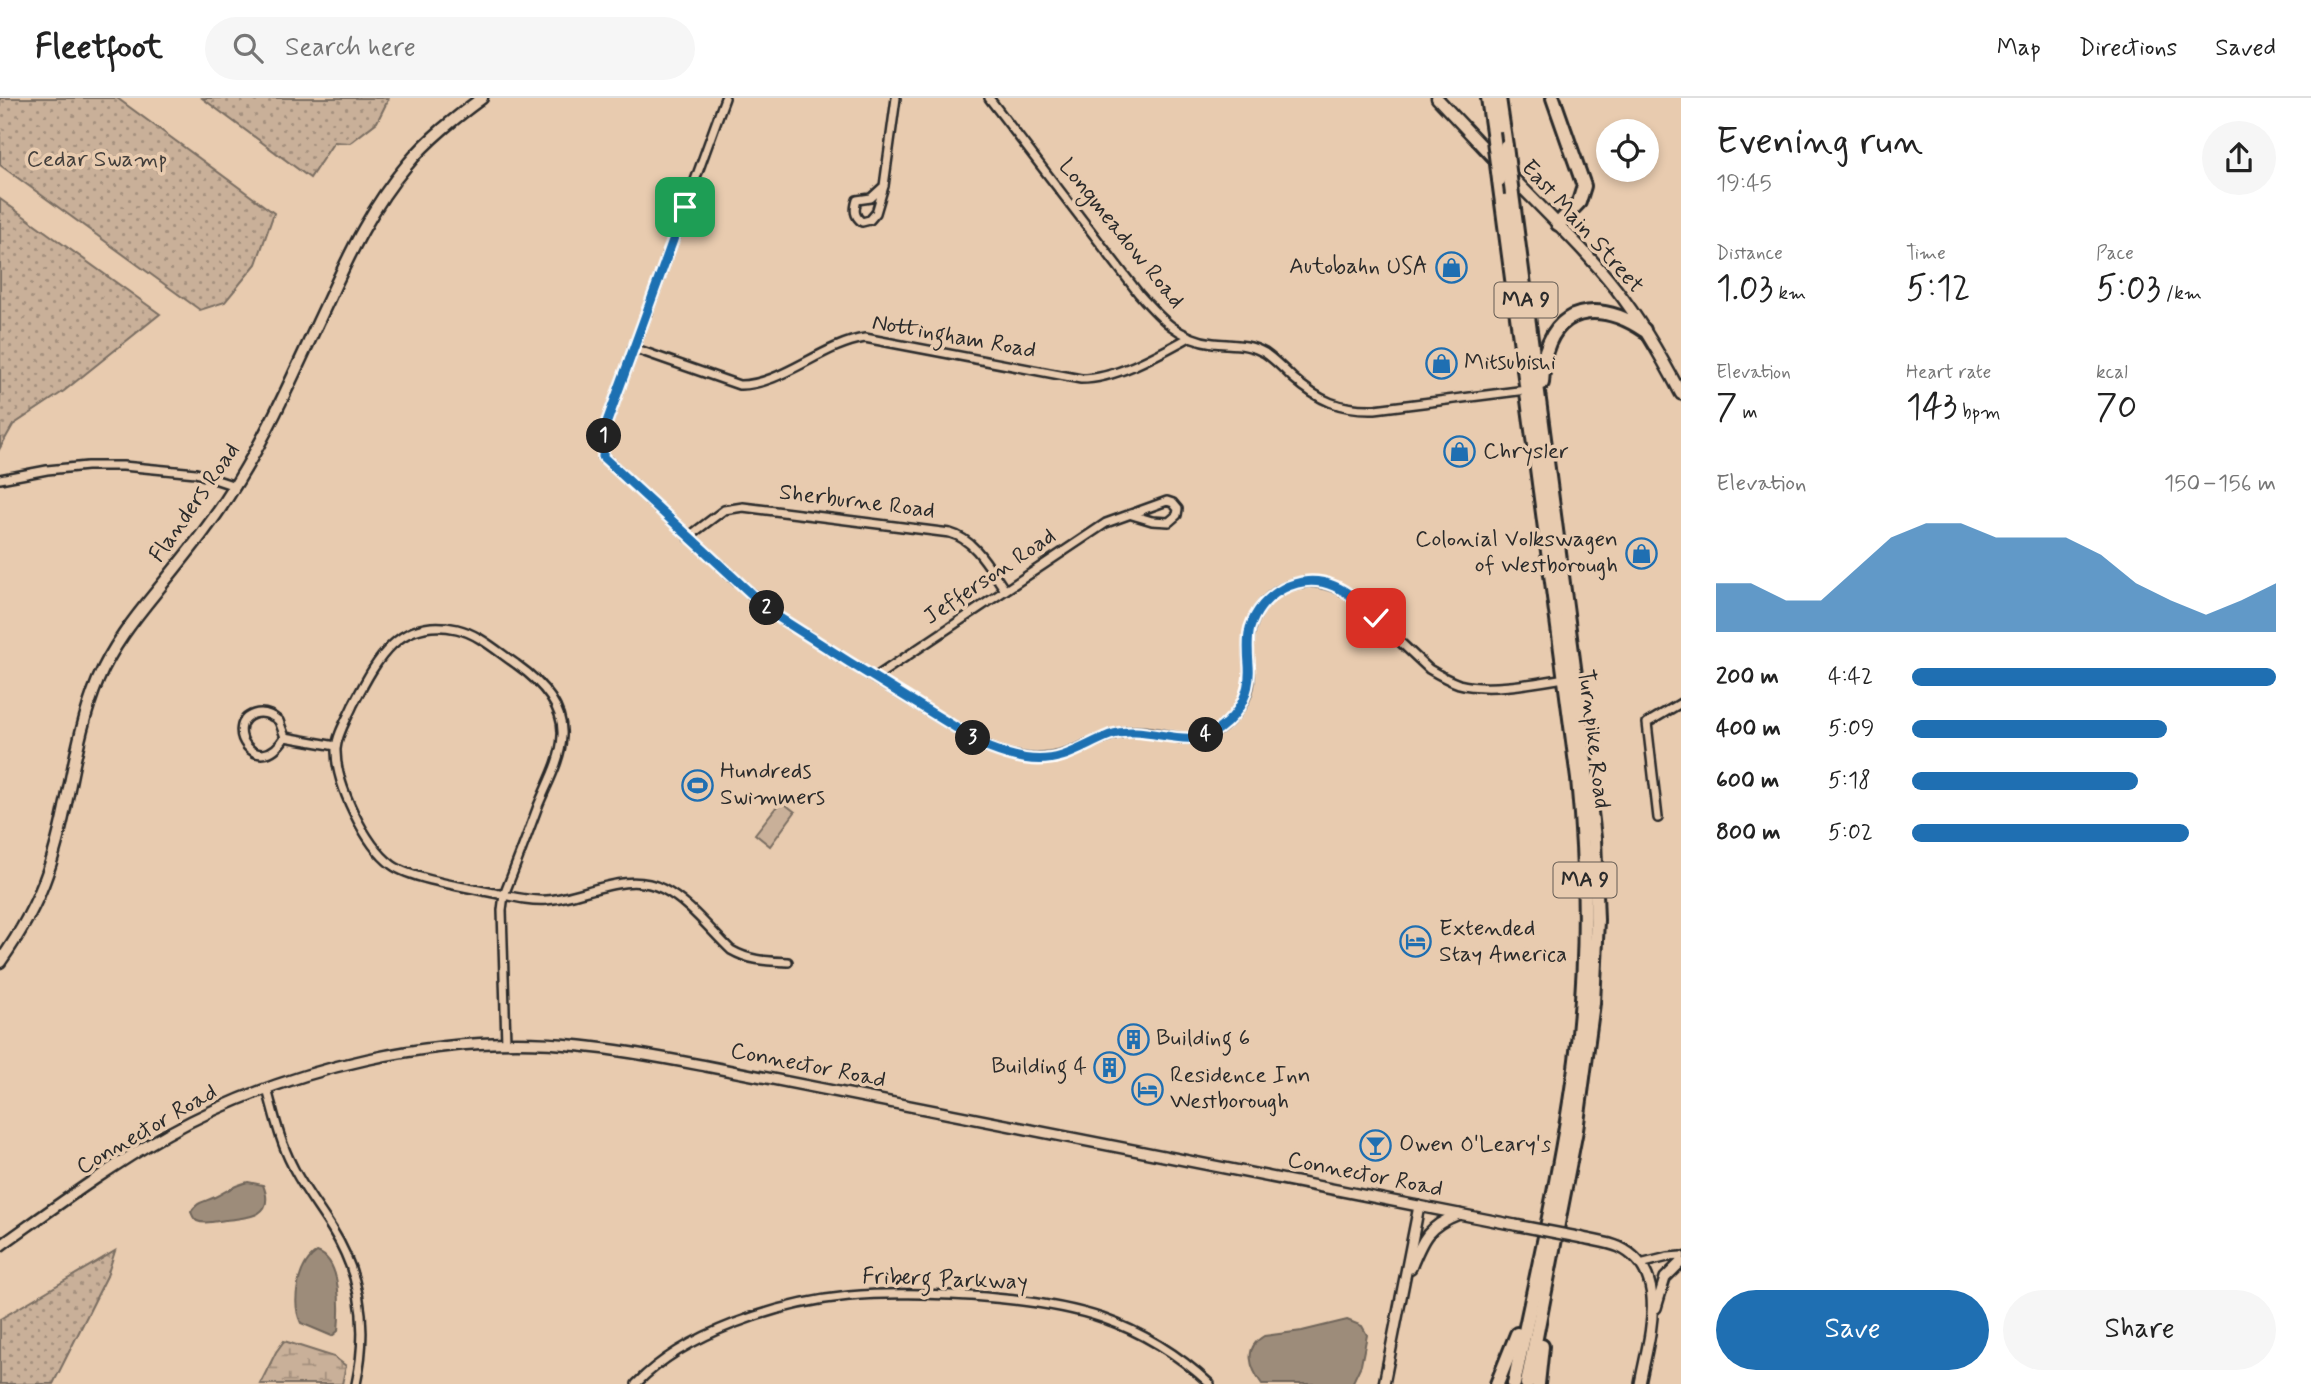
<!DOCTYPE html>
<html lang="en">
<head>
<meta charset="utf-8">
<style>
	:root { --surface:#fff; --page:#f6f6f6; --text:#222; --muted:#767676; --line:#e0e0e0; --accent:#1f6fb2 }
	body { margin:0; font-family:Mynerve,sans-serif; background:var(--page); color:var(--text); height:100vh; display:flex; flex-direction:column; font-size:26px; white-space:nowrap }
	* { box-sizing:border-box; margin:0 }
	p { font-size:23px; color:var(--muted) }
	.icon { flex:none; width:38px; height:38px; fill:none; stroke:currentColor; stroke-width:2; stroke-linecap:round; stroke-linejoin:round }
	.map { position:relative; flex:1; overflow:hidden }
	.details { display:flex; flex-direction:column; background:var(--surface); width:630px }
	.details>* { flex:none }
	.tools { position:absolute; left:1596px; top:21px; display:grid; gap:14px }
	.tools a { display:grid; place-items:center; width:63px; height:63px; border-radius:50%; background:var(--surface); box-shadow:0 4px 10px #0003; font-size:35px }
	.pin { position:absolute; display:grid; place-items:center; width:60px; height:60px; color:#fff; margin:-30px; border-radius:14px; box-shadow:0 4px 10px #0006 }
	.km { position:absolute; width:35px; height:35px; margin:-18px; border-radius:50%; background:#222; color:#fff; font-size:19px; line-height:35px; text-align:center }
	.round { display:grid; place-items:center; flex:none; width:74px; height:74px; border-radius:37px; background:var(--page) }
	.overview { display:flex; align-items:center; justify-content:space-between; height:119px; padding:0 35px }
	h1 { font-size:38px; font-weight:600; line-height:52px }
	.figures { display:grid; grid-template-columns:repeat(3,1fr); gap:10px; height:119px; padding:7px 35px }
	.figures div { display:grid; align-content:center }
	.figures b { font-size:35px; font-weight:600 }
	.figures small { font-size:19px; font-weight:400 }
	.figures p { font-size:19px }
	.chart { height:196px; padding:14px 35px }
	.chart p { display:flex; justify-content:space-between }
	.chart svg { width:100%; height:126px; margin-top:7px; fill:var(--accent); opacity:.7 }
	.action { display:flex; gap:14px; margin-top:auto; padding:14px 35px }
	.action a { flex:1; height:80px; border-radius:42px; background:var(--accent); color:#fff; font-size:28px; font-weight:600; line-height:80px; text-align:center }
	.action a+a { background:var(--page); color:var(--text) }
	ul { padding:0 35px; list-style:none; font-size:23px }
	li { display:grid; grid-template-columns:112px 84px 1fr; align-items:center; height:52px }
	li i { height:18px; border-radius:9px; background:var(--accent) }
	header { display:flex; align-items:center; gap:42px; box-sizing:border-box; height:98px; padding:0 35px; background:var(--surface); border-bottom:2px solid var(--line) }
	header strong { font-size:33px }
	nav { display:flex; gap:38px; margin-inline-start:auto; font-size:24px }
	.search { width:490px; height:63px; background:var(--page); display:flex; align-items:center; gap:18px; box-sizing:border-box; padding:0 24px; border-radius:38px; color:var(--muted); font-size:26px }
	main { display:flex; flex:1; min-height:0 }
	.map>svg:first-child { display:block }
	.green { fill:url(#green-dots); stroke:#7a6e62; stroke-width:2 }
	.wetland { fill:url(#wetland-marsh); stroke:#7a6e62; stroke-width:2 }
	.pitch { fill:#c9b099; stroke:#7a6e62; stroke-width:2 }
	.water { fill:#9d8c7a; stroke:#6f655a; stroke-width:2 }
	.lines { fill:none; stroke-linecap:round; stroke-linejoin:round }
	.minor-casing { stroke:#2b2b2b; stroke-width:12 }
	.tertiary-casing { stroke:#2b2b2b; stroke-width:14 }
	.secondary-casing { stroke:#2b2b2b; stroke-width:15 }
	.trunk-casing { stroke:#2b2b2b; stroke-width:18 }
	.minor { stroke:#e8cbaf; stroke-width:7 }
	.tertiary { stroke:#e8cbaf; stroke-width:9 }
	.secondary { stroke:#e8cbaf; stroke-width:10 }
	.trunk { stroke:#e8cbaf; stroke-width:12 }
	.tertiary-bridge-casing { stroke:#2b2b2b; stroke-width:14; stroke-linecap:butt }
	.trunk-bridge-casing { stroke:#2b2b2b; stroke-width:18; stroke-linecap:butt }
	.tertiary-bridge { stroke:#e8cbaf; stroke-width:9 }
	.trunk-bridge { stroke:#e8cbaf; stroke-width:12 }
	.route-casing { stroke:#fff; stroke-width:14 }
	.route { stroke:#1f6fb2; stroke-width:9 }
	.labels { text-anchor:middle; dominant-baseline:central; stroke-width:7; stroke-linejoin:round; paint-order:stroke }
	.shield { fill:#e8cbaf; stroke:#645b53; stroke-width:2 }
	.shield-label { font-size:21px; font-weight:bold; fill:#2b2b2b }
	.park-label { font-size:23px; fill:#433f3c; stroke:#e8cbaf }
	.street-label { font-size:23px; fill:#2b2b2b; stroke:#e8cbaf }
	.poi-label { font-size:23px; fill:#2b2b2b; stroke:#e8cbaf; text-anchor:start }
</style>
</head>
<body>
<header>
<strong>Fleetfoot</strong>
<div class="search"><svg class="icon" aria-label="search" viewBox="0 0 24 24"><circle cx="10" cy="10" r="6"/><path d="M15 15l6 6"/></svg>Search here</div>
<nav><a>Map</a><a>Directions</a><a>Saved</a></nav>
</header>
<main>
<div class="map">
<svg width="1681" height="1286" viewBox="0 0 1681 1286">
	<defs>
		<pattern id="green-dots" width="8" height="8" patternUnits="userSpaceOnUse" patternTransform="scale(1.75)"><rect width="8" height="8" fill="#c9b099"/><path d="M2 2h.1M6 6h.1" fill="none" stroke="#a38f7d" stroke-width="1.8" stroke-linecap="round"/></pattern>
		<pattern id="wetland-marsh" width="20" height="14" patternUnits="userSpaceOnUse" patternTransform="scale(1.75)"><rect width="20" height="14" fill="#c9b099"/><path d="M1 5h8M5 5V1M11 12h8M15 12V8" fill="none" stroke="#a38f7d"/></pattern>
	</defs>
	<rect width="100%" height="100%" fill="#e8cbaf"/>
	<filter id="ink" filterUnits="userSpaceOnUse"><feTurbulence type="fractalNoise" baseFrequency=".0143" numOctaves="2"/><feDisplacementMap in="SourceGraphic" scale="14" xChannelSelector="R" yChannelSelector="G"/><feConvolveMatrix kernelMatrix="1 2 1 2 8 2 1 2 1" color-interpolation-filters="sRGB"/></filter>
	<g filter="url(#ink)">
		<g class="green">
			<polygon points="0,0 117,0 274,115 256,166 225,204 200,212 0,67"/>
			<polygon points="202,0 389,0 377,24 350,45 334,44 310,80"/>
			<polygon points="0,101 160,216 64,293 13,327 0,350"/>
			<polygon points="115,1153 107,1178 53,1286 0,1286 0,1221"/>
		</g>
		<polygon class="wetland" points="284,1243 334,1259 346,1268 342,1286 260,1286 276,1254"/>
		<polygon class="pitch" points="781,703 795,714 770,748 755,736"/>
		<g class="water">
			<path d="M 248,1084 L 263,1087 C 276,1119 248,1120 225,1122 C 217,1123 205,1127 197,1123 C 193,1121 193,1118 191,1114 C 197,1103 205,1104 215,1099 C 227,1093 234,1087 248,1084 Z"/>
			<path d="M 317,1154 C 342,1162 340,1212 338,1233 L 332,1238 L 301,1225 C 291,1204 298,1166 317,1154 Z"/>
			<path d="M 1347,1222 L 1362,1228 L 1367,1237 L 1361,1267 L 1352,1286 L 1262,1286 C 1250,1270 1243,1250 1264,1238 L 1302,1233 Z"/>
		</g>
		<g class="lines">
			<defs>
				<g id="minor">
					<path d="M 725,0 L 604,332 L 603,359 L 772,515 L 874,580 L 989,650 C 1022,663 1049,665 1081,650 C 1096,643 1110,636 1126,634 C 1166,628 1196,660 1231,621 C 1239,612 1247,599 1249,588 C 1251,576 1248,563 1248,551 C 1248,524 1262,498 1288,488 C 1310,480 1329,485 1349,496 L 1429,571 C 1439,577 1448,582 1459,586 C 1488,594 1535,585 1565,580"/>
					<path d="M 989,0 L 1139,196 C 1160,220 1179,241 1213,245 C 1231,247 1248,245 1265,255 C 1275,262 1284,271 1293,280 C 1319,303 1340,312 1375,311 L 1526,292"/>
					<path d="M 884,88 L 871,100 L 857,102 C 854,112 854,118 862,124 L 870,122 L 876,115 L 884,88 L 896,0"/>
					<path d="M 633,250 L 739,287 C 780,288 823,246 865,240 L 1081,281 C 1116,281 1159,256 1190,239"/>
					<polyline points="0,381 47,372 87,368 123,368 196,375 235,388"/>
					<path d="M 688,439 L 724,412 L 743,409 L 950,435 C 976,442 990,471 1005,492"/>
					<polyline points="874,580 1106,425 1167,403 1173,405 1178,411 1177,417 1169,424 1152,423 1132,417"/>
					<path d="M 285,639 C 257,684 222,626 254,616 C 264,613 272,617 279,623 L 285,639 L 336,648"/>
					<polyline points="1658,720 1647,625 1681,605"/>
					<path d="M 506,945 L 502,812 L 504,797 C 477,791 412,782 392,767 C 365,747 335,685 336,651 C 337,636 347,621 353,607 C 376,563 398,518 457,531 C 479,536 498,554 516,566 C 540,583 564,607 562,638 C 561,662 547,686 538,708 C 527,738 516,767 504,797 C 518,800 532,803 547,802 C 584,799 626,772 663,791 C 689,804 710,832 731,852 C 750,863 767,863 788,864"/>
					<path d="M 267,991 C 274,1016 280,1044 292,1067 C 303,1090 319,1110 332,1131 C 362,1179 368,1232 356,1286"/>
					<polyline points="1640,1166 1668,1159 1681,1158"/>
					<path d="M 636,1286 C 686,1234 779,1205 849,1198 C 890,1194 930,1196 971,1198 C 1014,1201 1061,1206 1102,1220 C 1142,1234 1179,1257 1210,1286"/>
				</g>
				<g id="tertiary">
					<path d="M 1583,1140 C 1595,1143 1608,1144 1619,1149 C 1672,1174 1648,1242 1640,1286"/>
					<path d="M 0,1148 C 55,1109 109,1069 167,1036 C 287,969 444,933 581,948 C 623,952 664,960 706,968 L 1515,1127"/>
					<path d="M 1411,1170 C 1423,1140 1428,1128 1459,1116"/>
					<polyline points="1656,1210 1665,1180 1681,1164"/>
					<polyline points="1384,1286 1419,1108"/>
				</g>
				<g id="secondary">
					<polyline points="1437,0 1497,64"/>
					<path d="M 1510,77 C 1546,115 1584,150 1616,191 C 1641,223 1662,260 1681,296"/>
					<path d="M 0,864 C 19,837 36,808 47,776 C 70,713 72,644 98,582 C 112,549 134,521 156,494 C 185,458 214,423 238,383 C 273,326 299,264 328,203 C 350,155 373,107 407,67 C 428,41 455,20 482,0"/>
				</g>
				<g id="trunk">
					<polyline points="1488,0 1493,34"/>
					<polyline points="1499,0 1506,48"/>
					<polyline points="1553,0 1584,88 1579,104 1558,126"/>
					<path d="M 1499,82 L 1578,681 C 1587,774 1588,868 1576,962 C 1562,1071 1536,1178 1514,1286"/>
					<polyline points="1512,96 1575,577 1594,740 1597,822 1593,905 1576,1032 1527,1286"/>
					<path d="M 1542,285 C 1543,275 1543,263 1546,253 C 1562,202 1608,208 1644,232"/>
					<polyline points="1497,1286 1517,1236"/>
					<polyline points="1538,1286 1542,1248"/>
				</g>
			</defs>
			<use href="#minor" class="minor-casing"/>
			<use href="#tertiary" class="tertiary-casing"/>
			<use href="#secondary" class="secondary-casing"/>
			<use href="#trunk" class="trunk-casing"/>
			<use href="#minor" class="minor"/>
			<use href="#tertiary" class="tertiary"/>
			<use href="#secondary" class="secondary"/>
			<use href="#trunk" class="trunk"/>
			<defs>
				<polyline id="tertiary-bridge" points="1515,1127 1583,1140"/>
				<g id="trunk-bridge">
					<polyline points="1493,34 1499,82"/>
					<polyline points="1506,48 1512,96"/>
				</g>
			</defs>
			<use href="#tertiary-bridge" class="tertiary-bridge-casing"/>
			<use href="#trunk-bridge" class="trunk-bridge-casing"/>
			<use href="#tertiary-bridge" class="tertiary-bridge"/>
			<use href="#trunk-bridge" class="trunk-bridge"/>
		</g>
	</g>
	<g class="lines" filter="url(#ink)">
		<defs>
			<path id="route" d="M 685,109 L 604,332 L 603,359 L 772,515 L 849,564 L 989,650 C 1012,659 1037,666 1062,658 C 1078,653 1094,643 1110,637 C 1148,625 1186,654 1219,631 C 1240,616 1251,593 1249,567 C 1248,555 1247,542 1250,530 C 1261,496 1299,473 1334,488 C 1351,495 1363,508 1376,520"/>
		</defs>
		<use href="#route" class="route-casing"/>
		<use href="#route" class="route"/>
	</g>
	<defs>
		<symbol id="shop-ring" viewBox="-11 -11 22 22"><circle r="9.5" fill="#e8cbaf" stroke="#1f6fb2" stroke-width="1.5"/><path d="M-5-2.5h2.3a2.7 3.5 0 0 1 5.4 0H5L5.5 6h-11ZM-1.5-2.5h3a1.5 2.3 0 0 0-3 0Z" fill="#1f6fb2"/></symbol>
		<symbol id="stadium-ring" viewBox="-11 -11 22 22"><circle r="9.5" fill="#e8cbaf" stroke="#1f6fb2" stroke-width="1.5"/><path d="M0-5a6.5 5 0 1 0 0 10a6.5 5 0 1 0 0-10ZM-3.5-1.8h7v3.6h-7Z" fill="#1f6fb2"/></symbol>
		<symbol id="hotel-ring" viewBox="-11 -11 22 22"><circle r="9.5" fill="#e8cbaf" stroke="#1f6fb2" stroke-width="1.5"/><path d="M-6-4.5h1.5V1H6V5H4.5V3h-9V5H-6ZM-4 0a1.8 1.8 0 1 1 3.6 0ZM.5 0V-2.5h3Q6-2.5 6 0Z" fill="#1f6fb2"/></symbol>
		<symbol id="building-ring" viewBox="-11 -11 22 22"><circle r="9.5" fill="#e8cbaf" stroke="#1f6fb2" stroke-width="1.5"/><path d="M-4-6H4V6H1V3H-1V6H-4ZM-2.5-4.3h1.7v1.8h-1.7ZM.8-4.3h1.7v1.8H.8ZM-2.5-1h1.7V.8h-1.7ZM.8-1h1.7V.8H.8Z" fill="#1f6fb2"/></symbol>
		<symbol id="bar-ring" viewBox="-11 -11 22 22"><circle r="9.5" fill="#e8cbaf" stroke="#1f6fb2" stroke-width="1.5"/><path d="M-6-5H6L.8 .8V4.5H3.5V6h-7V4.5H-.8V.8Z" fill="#1f6fb2"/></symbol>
	</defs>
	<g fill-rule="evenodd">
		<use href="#shop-ring" x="1434" y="152" width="35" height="35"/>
		<use href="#shop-ring" x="1424" y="248" width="35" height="35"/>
		<use href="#shop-ring" x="1442" y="336" width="35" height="35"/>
		<use href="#shop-ring" x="1624" y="438" width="35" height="35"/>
		<use href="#stadium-ring" x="680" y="670" width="35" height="35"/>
		<use href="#hotel-ring" x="1398" y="826" width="35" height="35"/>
		<use href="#building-ring" x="1116" y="924" width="35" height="35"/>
		<use href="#building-ring" x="1092" y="952" width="35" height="35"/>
		<use href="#hotel-ring" x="1130" y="974" width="35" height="35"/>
		<use href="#bar-ring" x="1358" y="1030" width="35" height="35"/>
	</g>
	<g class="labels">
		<g class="shield">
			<rect x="1494.5" y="184.5" width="63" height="35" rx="5"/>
			<rect x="1553.5" y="764.5" width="63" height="35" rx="5"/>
		</g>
		<g class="shield-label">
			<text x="1526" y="202">MA 9</text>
			<text x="1585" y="782">MA 9</text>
		</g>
		<g class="park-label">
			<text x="97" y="62">Cedar Swamp</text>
		</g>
		<g class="street-label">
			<text transform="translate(1582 129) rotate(48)">East Main Street</text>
			<text transform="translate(1121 136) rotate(51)">Longmeadow Road</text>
			<text transform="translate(954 239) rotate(10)">Nottingham Road</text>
			<text transform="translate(857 404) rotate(7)">Sherburne Road</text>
			<text transform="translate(195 405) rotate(-55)">Flanders Road</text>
			<text transform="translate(990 479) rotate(-34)">Jefferson Road</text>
			<text transform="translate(1593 641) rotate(83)">Turnpike Road</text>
			<text transform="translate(808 968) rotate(11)">Connector Road</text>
			<text transform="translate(147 1032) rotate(-30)">Connector Road</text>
			<text transform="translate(1365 1077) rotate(11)">Connector Road</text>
			<text transform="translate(945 1182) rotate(2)">Friberg Parkway</text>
		</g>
		<g class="poi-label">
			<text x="1428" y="169" text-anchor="end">Autobahn USA</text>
			<text x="1464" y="265">Mitsubishi</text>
			<text x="1483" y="354">Chrysler</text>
			<text x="1618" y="442" text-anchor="end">Colonial Volkswagen<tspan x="1618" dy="26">of Westborough</tspan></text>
			<text x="720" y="674">Hundreds<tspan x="720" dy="26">Swimmers</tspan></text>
			<text x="1439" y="831">Extended<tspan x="1439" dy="26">Stay America</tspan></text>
			<text x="1156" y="941">Building 6</text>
			<text x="1087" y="969" text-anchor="end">Building 4</text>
			<text x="1170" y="978">Residence Inn<tspan x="1170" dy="26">Westborough</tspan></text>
			<text x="1399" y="1047">Owen O'Leary's</text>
		</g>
	</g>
</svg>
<div class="tools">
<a><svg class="icon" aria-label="locate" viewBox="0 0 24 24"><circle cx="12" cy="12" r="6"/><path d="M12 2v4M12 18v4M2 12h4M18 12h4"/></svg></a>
</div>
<div class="pin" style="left:685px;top:109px;background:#1e9e55"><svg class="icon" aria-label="arrive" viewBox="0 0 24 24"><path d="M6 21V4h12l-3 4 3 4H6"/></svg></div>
<div class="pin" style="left:1376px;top:520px;background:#d93025"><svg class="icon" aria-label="check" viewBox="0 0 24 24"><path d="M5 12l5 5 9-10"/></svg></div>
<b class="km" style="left:604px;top:338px">1</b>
<b class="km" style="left:767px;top:510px">2</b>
<b class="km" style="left:973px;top:640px">3</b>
<b class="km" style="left:1206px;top:637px">4</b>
</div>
<section class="details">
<div class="overview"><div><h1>Evening run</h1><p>19:45</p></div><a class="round"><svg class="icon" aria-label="share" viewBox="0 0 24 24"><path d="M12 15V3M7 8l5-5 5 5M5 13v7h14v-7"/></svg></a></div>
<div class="figures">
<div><p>Distance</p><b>1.03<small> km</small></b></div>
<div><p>Time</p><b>5:12</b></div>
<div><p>Pace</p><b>5:03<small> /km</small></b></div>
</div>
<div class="figures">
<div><p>Elevation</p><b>7<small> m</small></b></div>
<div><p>Heart rate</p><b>143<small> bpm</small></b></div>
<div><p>kcal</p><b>70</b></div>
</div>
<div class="chart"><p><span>Elevation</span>150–156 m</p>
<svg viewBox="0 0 160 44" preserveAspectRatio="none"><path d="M0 44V27L10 27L20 33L30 33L40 22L50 11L60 6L70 6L80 11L90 11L100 11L110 17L120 27L130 33L140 38L150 33L160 27V44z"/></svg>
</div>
<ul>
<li><b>200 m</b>4:42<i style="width:100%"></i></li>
<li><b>400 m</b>5:09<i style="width:70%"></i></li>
<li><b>600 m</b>5:18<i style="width:62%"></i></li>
<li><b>800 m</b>5:02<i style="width:76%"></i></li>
</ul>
<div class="action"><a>Save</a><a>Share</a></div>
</section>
</main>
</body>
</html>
